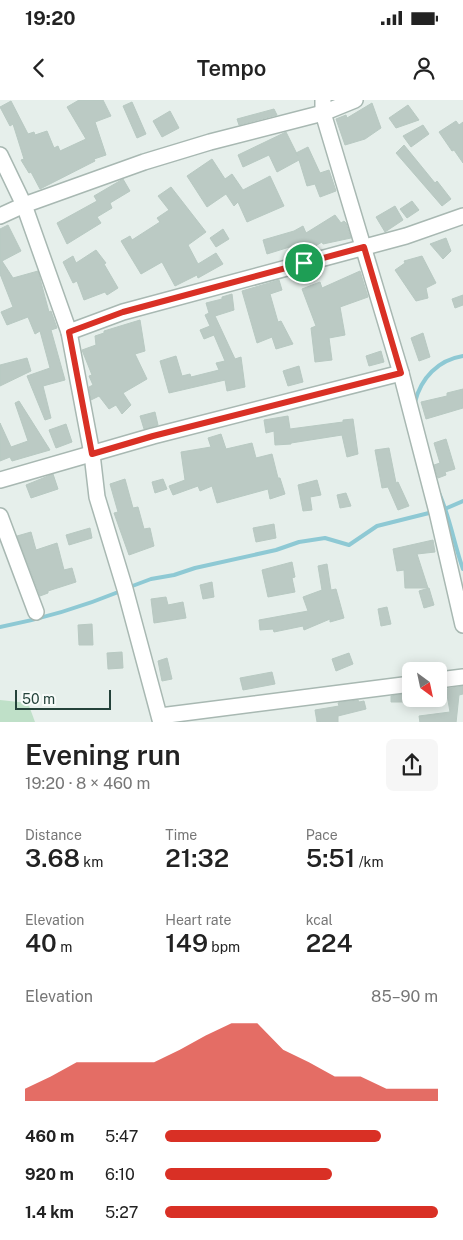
<!DOCTYPE html>
<html lang="en">
<head>
<meta charset="utf-8">
<style>
	:root { --surface:#fff; --page:#f6f6f6; --text:#222; --muted:#767676; --accent:#d93025 }
	body { margin:0; font-family:"Public Sans",sans-serif; background:var(--page); color:var(--text); height:100vh; display:flex; flex-direction:column; font-size:19px; white-space:nowrap }
	* { box-sizing:border-box; margin:0 }
	p { font-size:16px; color:var(--muted) }
	.icon { flex:none; width:28px; height:28px; fill:none; stroke:currentColor; stroke-width:2; stroke-linecap:round; stroke-linejoin:round }
	.map { position:relative; height:622px; overflow:hidden }
	.sheet { display:flex; flex-direction:column; background:var(--surface); flex:1 }
	.sheet>* { flex:none }
	.needle { width:32px; rotate:147deg }
	.buttons { position:absolute; left:402px; top:562px; display:grid; gap:10px }
	.buttons a { display:grid; place-items:center; width:45px; height:45px; border-radius:8px; background:var(--surface); box-shadow:0 2px 12px #0003; font-size:25px }
	.scale { position:absolute; left:15px; bottom:12px; width:96px; box-sizing:border-box; padding-left:5px; border:2px solid #24423a; border-top:0; font-size:14px; line-height:18px; white-space:nowrap; color:#24423a; -webkit-text-stroke:4px #f7fbf9; paint-order:stroke }
	.pin { position:absolute; display:grid; place-items:center; width:42px; height:42px; color:#fff; margin:-21px; border:2px solid #fff; border-radius:50%; box-shadow:0 1px 5px #0007 }
	.round { display:grid; place-items:center; flex:none; width:52px; height:52px; border-radius:8px; background:var(--page) }
	.summary { display:flex; align-items:center; justify-content:space-between; height:85px; padding:0 25px }
	h1 { font-size:28px; font-weight:600; line-height:38px }
	.stats { display:grid; grid-template-columns:repeat(3,1fr); gap:8px; height:85px; padding:5px 25px }
	.stats div { display:grid; align-content:center }
	.stats b { font-size:25px; font-weight:600 }
	.stats small { font-size:14px; font-weight:400 }
	.stats p { font-size:14px }
	.chart { height:140px; padding:10px 25px }
	.chart p { display:flex; justify-content:space-between }
	.chart svg { width:100%; height:90px; margin-top:5px; fill:var(--accent); opacity:.7 }
	ul { padding:0 25px; list-style:none; font-size:16px }
	li { display:grid; grid-template-columns:80px 60px 1fr; align-items:center; height:38px }
	li i { height:12px; border-radius:6px; background:var(--accent) }
	.status { display:flex; justify-content:space-between; align-items:center; height:35px; padding:0 25px; background:var(--surface); direction:ltr }
	.status svg { height:14px; fill:currentColor }
	header { display:flex; justify-content:space-between; align-items:center; height:65px; padding:0 25px; background:var(--surface); font-size:22px; font-weight:600 }
	.map>svg:first-child { display:block }
	.green { fill:#bfe0c8 }
	.lines { fill:none; stroke-linecap:round; stroke-linejoin:round }
	.stream { stroke:#8ec9d4; stroke-width:4 }
	.building { fill:#bbcac4; stroke:#b8c9c2 }
	.minor-casing { stroke:#a8b8b2; stroke-width:18 }
	.minor { stroke:#fff; stroke-width:15 }
	.route-casing { stroke:#fff; stroke-width:10 }
	.route { stroke:#d93025; stroke-width:6 }
</style>
</head>
<body>
<div class="status"><b>19:20</b><svg viewBox="0 0 49 12"><path d="M0 12V9h3v3zM5 12V6h3v6zM10 12V3h3v9zM15 12V0h3v12zM26 1h20v11H26zM47 4h2v5h-2z"/></svg></div>
<header><svg class="icon" aria-label="back" viewBox="0 0 24 24"><path d="M15 5l-7 7 7 7"/></svg>Tempo<svg class="icon" aria-label="person" viewBox="0 0 24 24"><circle cx="12" cy="8" r="4"/><path d="M4 21q1-7 8-7t8 7"/></svg></header>
<div class="map">
<svg width="463" height="623" viewBox="0 0 463 623">
	<rect width="100%" height="100%" fill="#e6efeb"/>
	<polygon class="green" points="0,600 28,603 35,622 0,622"/>
	<g class="lines">
		<g class="stream">
			<path d="M 415,302 C 421,278 438,260 463,256"/>
			<path d="M 439,393 C 450,417 454,444 463,469"/>
			<polyline points="440,411 463,401"/>
			<polyline points="127,488 151,479 174,475 195,468 276,450 299,442 325,438 349,445 377,426 433,412"/>
			<path d="M 0,527 C 42,519 82,507 121,491"/>
		</g>
	</g>
	<g class="building">
		<polygon points="79,0 103,0 111,16 95,22 106,55 94,59 95,61 40,89 31,72 29,73 21,60 24,59 13,24 10,26 0,7 11,1 28,34 34,32 35,35 47,31 54,48 58,46 60,51 86,39 67,7"/>
		<polygon points="132,2 146,34 137,38 123,6"/>
		<polygon points="372,3 381,28 365,39 345,45 336,19 346,15 347,18"/>
		<polygon points="408,5 419,20 396,28 389,18"/>
		<polygon points="274,9 277,15 239,25 237,19"/>
		<polygon points="170,11 179,28 162,37 153,21"/>
		<polygon points="456,21 459,25 463,22 463,63 454,50 452,51 439,32"/>
		<polygon points="423,25 429,34 411,47 403,36"/>
		<polygon points="286,32 298,56 296,53 308,47 320,73 329,70 336,91 320,97 315,84 307,86 299,60 277,72 269,55 243,67 238,55"/>
		<polygon points="404,45 435,83 437,81 451,99 442,106 396,53"/>
		<polygon points="212,59 225,79 232,74 243,90 270,76 284,106 247,122 238,102 234,106 226,94 207,107 187,76"/>
		<polygon points="123,79 130,91 110,103 112,108 97,117 101,123 67,144 57,123 97,101 94,96"/>
		<polygon points="171,87 206,132 188,145 198,164 216,153 223,164 198,178 197,175 175,186 162,162 141,174 121,141 130,136 132,140 160,122 157,118 169,110 158,96"/>
		<polygon points="412,101 419,110 407,118 400,109"/>
		<polygon points="395,106 403,120 385,132 376,117"/>
		<polygon points="335,115 341,123 344,121 346,123 351,138 323,144 322,142 309,150 307,146 299,150 296,145 267,154 263,140 294,131 303,126 306,133"/>
		<polygon points="8,125 21,151 2,161 13,178 38,171 49,212 51,211 57,228 51,230 65,280 43,286 51,318 45,320 27,276 50,268 40,231 35,234 28,217 7,225 1,212 13,207 0,174 0,129"/>
		<polygon points="223,129 229,139 216,147 210,138"/>
		<polygon points="446,138 451,151 443,159 430,144"/>
		<polygon points="96,150 106,163 104,164 118,188 107,195 105,192 84,200 77,181 73,183 63,162 73,156 76,163"/>
		<polygon points="422,156 436,183 426,188 428,198 416,201 395,170 405,163 404,161"/>
		<polygon points="360,171 368,197 340,207 345,235 329,238 332,260 315,262 311,228 316,226 302,189 320,182 322,188"/>
		<polygon points="279,180 282,190 270,194 278,222 281,221 293,244 276,249 272,237 257,243 242,191"/>
		<polygon points="232,194 234,210 215,216 235,259 241,257 245,287 227,291 225,280 169,293 160,261 176,256 182,276 190,274 191,277 219,270 216,263 225,261 214,235 204,239 200,230 210,226 205,215 209,213 206,203 222,199 222,197"/>
		<polygon points="463,195 463,205 455,208 452,199"/>
		<polygon points="140,220 145,251 135,254 147,279 123,293 131,305 122,314 116,305 109,309 99,296 91,300 89,287 93,285 89,276 92,275 82,250 96,245 95,236 104,233 104,231"/>
		<polygon points="423,233 430,257 419,261 411,238"/>
		<polygon points="381,251 384,262 369,266 366,256"/>
		<polygon points="27,258 31,271 0,286 0,265"/>
		<polygon points="299,266 303,282 288,286 283,271"/>
		<polygon points="463,289 463,308 426,319 421,302 447,296 447,293"/>
		<polygon points="19,301 50,350 12,361 10,357 0,361 0,323 11,347 28,341 15,303"/>
		<polygon points="155,312 158,325 144,329 140,316"/>
		<polygon points="288,316 290,329 343,322 343,320 353,319 358,354 347,357 342,335 291,343 291,344 275,345 274,331 266,333 264,320"/>
		<polygon points="66,324 72,342 56,348 49,330"/>
		<polygon points="221,334 226,349 252,343 256,358 272,354 278,378 280,378 285,394 270,399 268,389 217,403 212,386 200,391 198,386 173,395 169,386 185,380 181,352 211,347 208,338"/>
		<polygon points="446,339 455,369 445,372 446,375 438,378 434,365 440,363 434,343"/>
		<polygon points="389,348 396,383 398,382 409,406 398,410 388,387 382,388 375,350"/>
		<polygon points="53,374 58,389 31,398 26,385"/>
		<polygon points="125,379 133,408 138,407 144,429 150,428 154,446 129,455 114,413 118,412 110,384"/>
		<polygon points="163,379 167,389 155,393 152,382"/>
		<polygon points="317,380 321,395 310,397 312,410 303,411 298,385"/>
		<polygon points="346,393 351,406 340,408 337,395"/>
		<polygon points="274,424 276,438 256,442 253,428"/>
		<polygon points="90,428 92,438 69,445 66,435"/>
		<polygon points="31,432 36,450 57,443 64,470 72,468 76,482 48,491 48,493 40,496 17,436"/>
		<polygon points="433,440 435,452 417,454 428,488 405,488 404,470 397,471 393,449"/>
		<polygon points="292,462 295,477 292,478 295,492 268,497 262,470"/>
		<polygon points="327,464 331,490 336,489 344,518 330,522 330,519 304,530 303,526 274,532 273,529 260,530 259,520 308,511 303,497 322,490 318,466"/>
		<polygon points="212,482 214,497 203,499 200,485"/>
		<polygon points="429,488 434,505 424,508 419,491"/>
		<polygon points="166,497 168,505 183,502 186,518 154,523 151,499"/>
		<polygon points="387,507 391,524 381,526 378,509"/>
		<polygon points="92,524 93,545 79,545 78,525"/>
		<polygon points="122,552 123,568 108,569 107,553"/>
		<polygon points="349,553 353,564 336,571 332,559"/>
		<polygon points="167,558 172,579 162,581 158,561"/>
		<polygon points="272,572 275,584 243,590 240,578"/>
		<polygon points="463,586 463,594 459,595 456,623 420,623 419,616 450,612 446,589"/>
		<polygon points="403,594 403,602 391,602 391,596"/>
		<polygon points="358,600 359,602 364,601 366,609 338,616 338,623 317,622 315,610 339,606 338,603 341,602"/>
	</g>
	<g class="lines">
		<defs>
			<g id="minor">
				<polyline points="323,0 323,13 401,273 437,412 463,525"/>
				<polyline points="0,55 24,105 69,232 92,354 97,397 125,489 161,623"/>
				<polyline points="0,116 24,105 144,62 210,42 323,13 355,0"/>
				<polyline points="69,232 123,212 406,136 463,116"/>
				<polyline points="0,380 153,336 401,273"/>
				<polyline points="0,416 36,512"/>
				<polyline points="439,580 463,577"/>
				<polyline points="160,616 411,584"/>
			</g>
		</defs>
		<use href="#minor" class="minor-casing"/>
		<use href="#minor" class="minor"/>
	</g>
	<g class="lines">
		<defs>
			<polygon id="route" points="364,147 401,273 153,336 92,354 69,232 123,212"/>
		</defs>
		<use href="#route" class="route-casing"/>
		<use href="#route" class="route"/>
	</g>
</svg>
<div class="buttons">
<a><svg class="needle" viewBox="-14 -14 28 28"><path d="M0-13l5 13h-10z" fill="#e53935"/><path d="M0 13l5-13h-10z" fill="#767676"/></svg></a>
</div>
<div class="scale">50 m</div>
<div class="pin" style="left:304px;top:163px;background:#1e9e55"><svg class="icon" aria-label="arrive" viewBox="0 0 24 24"><path d="M6 21V4h12l-3 4 3 4H6"/></svg></div>
</div>
<section class="sheet">
<div class="summary"><div><h1>Evening run</h1><p>19:20 · 8 × 460 m</p></div><a class="round"><svg class="icon" aria-label="share" viewBox="0 0 24 24"><path d="M12 15V3M7 8l5-5 5 5M5 13v7h14v-7"/></svg></a></div>
<div class="stats">
<div><p>Distance</p><b>3.68<small> km</small></b></div>
<div><p>Time</p><b>21:32</b></div>
<div><p>Pace</p><b>5:51<small> /km</small></b></div>
</div>
<div class="stats">
<div><p>Elevation</p><b>40<small> m</small></b></div>
<div><p>Heart rate</p><b>149<small> bpm</small></b></div>
<div><p>kcal</p><b>224</b></div>
</div>
<div class="chart"><p><span>Elevation</span>85–90 m</p>
<svg viewBox="0 0 160 44" preserveAspectRatio="none"><path d="M0 44V38L10 32L20 25L30 25L40 25L50 25L60 19L70 12L80 6L90 6L100 19L110 25L120 32L130 32L140 38L150 38L160 38V44z"/></svg>
</div>
<ul>
<li><b>460 m</b>5:47<i style="width:79%"></i></li>
<li><b>920 m</b>6:10<i style="width:61%"></i></li>
<li><b>1.4 km</b>5:27<i style="width:100%"></i></li>
</ul>
</section>
</body>
</html>
